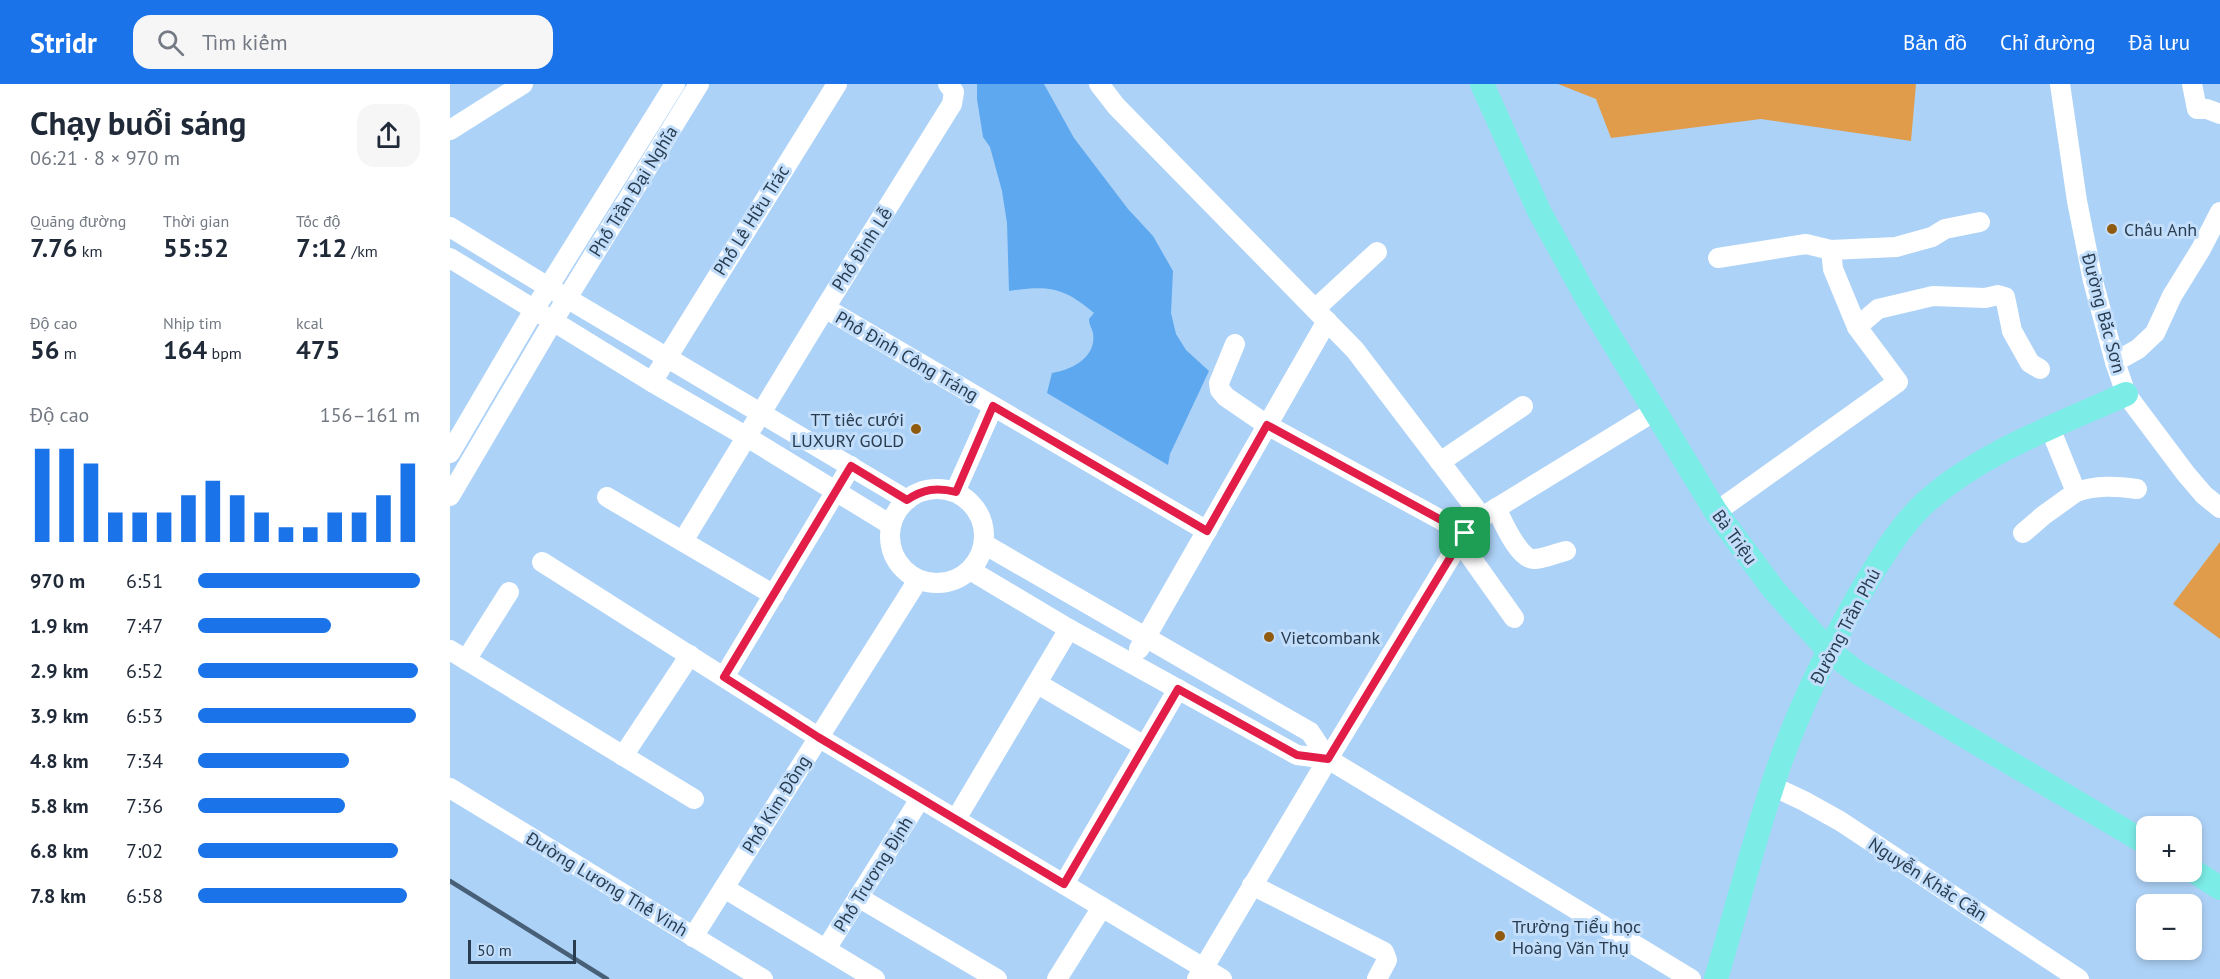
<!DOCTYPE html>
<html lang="vi">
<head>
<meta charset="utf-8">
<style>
	:root { --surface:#fff; --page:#f6f6f7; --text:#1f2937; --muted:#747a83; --accent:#1a73e8 }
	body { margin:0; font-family:"PT Sans",sans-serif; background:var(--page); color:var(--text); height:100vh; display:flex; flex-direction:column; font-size:22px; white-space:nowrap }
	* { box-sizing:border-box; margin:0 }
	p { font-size:20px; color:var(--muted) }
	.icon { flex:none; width:33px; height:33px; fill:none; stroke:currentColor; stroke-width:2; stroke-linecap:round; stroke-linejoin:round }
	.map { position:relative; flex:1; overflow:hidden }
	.details { display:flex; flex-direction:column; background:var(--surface); width:450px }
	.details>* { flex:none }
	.controls { position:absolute; left:1686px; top:732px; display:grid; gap:12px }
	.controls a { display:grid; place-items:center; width:66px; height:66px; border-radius:12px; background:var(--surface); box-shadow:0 3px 9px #0003; font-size:30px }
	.scale { position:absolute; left:18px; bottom:15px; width:108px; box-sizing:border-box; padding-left:6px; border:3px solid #2a3d50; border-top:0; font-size:16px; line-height:21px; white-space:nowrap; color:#2a3d50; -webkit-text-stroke:4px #c2defb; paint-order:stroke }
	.pin { position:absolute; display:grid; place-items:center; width:51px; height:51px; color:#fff; margin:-26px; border-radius:12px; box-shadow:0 3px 9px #0006 }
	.round { display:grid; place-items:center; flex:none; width:63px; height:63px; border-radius:18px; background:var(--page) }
	.summary { display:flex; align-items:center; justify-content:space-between; height:102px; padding:0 30px }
	h1 { font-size:33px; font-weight:700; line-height:45px }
	.figures { display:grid; grid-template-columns:repeat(3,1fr); gap:9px; height:102px; padding:6px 30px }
	.figures div { display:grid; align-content:center }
	.figures b { font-size:26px; font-weight:700 }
	.figures small { font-size:16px; font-weight:400 }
	.figures p { font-size:16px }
	.chart { height:168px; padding:12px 30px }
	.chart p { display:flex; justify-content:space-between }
	.chart svg { width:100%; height:108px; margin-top:6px; stroke:var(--accent); stroke-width:6 }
	ul { padding:0 30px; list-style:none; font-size:20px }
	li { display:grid; grid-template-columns:96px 72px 1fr; align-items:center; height:45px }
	li i { height:15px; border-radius:8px; background:var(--accent) }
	header { display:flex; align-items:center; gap:36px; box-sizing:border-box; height:84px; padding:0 30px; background:var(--accent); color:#fff }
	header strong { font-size:28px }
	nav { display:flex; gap:33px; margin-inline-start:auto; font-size:21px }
	.search { width:420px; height:54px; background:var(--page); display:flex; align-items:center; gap:15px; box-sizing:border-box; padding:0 21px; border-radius:18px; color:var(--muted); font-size:22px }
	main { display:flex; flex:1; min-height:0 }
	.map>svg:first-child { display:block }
	.green { fill:#e09c4b }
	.water { fill:#5da8ee }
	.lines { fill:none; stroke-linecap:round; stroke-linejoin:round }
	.minor { stroke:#fff; stroke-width:20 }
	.major { stroke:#7cece6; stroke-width:24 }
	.rail { stroke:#486077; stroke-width:4.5 }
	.route-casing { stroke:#fff; stroke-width:12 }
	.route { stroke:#e11d48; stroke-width:8 }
	.poi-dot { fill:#905b0f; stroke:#c2defb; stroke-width:2 }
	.labels { text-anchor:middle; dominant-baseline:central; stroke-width:6; stroke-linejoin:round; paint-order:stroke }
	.street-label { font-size:18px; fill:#2a3d50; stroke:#c2defb }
	.poi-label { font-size:18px; fill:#2a3d50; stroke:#c2defb; text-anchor:start }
</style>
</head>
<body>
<header>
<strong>Stridr</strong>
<div class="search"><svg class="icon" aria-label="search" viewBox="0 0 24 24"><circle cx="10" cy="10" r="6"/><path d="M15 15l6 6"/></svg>Tìm kiếm</div>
<nav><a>Bản đồ</a><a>Chỉ đường</a><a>Đã lưu</a></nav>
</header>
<main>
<section class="details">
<div class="summary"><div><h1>Chạy buổi sáng</h1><p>06:21 · 8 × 970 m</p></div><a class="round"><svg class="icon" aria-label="share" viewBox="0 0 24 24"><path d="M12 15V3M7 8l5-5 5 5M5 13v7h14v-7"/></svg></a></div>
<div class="figures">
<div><p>Quãng đường</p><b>7.76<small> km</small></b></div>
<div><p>Thời gian</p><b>55:52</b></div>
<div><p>Tốc độ</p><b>7:12<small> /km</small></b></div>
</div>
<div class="figures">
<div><p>Độ cao</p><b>56<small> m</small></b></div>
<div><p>Nhịp tim</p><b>164<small> bpm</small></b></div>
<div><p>kcal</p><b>475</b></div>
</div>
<div class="chart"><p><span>Độ cao</span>156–161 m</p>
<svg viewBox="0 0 160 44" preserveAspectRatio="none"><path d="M5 44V6M15 44V6M25 44V12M35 44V32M45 44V32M55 44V32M65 44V25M75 44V19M85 44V25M95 44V32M105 44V38M115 44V38M125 44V32M135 44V32M145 44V25M155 44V12"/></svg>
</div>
<ul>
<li><b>970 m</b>6:51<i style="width:100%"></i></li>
<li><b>1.9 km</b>7:47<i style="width:60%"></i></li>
<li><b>2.9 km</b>6:52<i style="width:99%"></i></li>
<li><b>3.9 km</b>6:53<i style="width:98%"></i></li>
<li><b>4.8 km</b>7:34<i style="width:68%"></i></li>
<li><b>5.8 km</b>7:36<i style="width:66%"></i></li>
<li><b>6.8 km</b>7:02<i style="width:90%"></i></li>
<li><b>7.8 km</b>6:58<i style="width:94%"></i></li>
</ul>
</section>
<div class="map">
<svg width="1770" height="895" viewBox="0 0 1770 895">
	<rect width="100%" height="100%" fill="#add2f7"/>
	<g class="green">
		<polygon points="1108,0 1466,0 1461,57 1311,35 1161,54 1146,15"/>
		<polygon points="1770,458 1770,555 1723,520"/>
	</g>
	<path class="water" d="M 527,0 L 594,0 L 624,54 L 678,125 L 703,152 L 723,187 L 721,229 L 726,250 L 736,266 L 759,287 L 720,370 L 718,381 L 597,309 L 602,289 C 622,286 647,273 643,249 C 642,244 639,241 639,235 L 644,229 C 614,203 598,201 559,207 L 557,139 L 552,107 L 540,63 L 533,53 L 527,15 Z"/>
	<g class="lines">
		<g class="minor">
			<polyline points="649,0 666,22 905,266 1032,433"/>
			<polyline points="1610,0 1627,117 1643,197 1665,278 1676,310 1736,390 1754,411 1770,424"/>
			<polyline points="1742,0 1747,25 1757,25 1770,30"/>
			<polyline points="0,46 73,0"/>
			<polyline points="0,143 98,203 457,416"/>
			<polyline points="1381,166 1383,185 1407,243"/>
			<polyline points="0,174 202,298 297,353 441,441"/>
			<polyline points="1268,174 1356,160 1381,166 1446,163 1482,153 1495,145 1530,138"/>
			<polyline points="375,224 757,447"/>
			<polyline points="865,225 927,168"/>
			<polyline points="785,260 769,299 770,306 776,313 817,341 1015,449"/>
			<polyline points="1665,278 1688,265 1705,249 1722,212 1751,165 1770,128"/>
			<polyline points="202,298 387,0"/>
			<path d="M 1600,344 L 1626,408 C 1647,401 1665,402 1687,405"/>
			<polyline points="0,369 84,226 225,0"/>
			<polyline points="990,378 1073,322"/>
			<circle cx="487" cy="452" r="47"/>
			<polyline points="505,408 543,323"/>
			<polyline points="0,412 103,237 249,0"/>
			<polyline points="157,413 324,511"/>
			<path d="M 1046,424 C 1052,436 1069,476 1084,475 C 1094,475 1106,469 1116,467"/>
			<polyline points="1266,428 1448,298 1407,243 1428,225 1483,212 1535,214 1548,211 1555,213 1562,247 1580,279 1590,285"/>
			<polyline points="1573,449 1594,431 1626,408"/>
			<polyline points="233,457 375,224 502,20 504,8 498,0"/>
			<polyline points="1010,458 1064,534"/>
			<polyline points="534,460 860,648 878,675"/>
			<polyline points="92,478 368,653 772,895"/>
			<polyline points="520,486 619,545 847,671 878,675 1241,895"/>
			<polyline points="689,565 877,237"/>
			<polyline points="0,566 244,715"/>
			<polyline points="16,576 59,508"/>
			<polyline points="274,593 401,382"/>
			<polyline points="588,600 694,662"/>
			<polyline points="173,672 240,571"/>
			<polyline points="1322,702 1354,717 1390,737 1629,895"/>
			<polyline points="0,704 313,895"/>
			<polyline points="506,735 619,545"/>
			<polyline points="614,800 728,605"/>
			<polyline points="802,801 934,868 937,876 927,895"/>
			<polyline points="274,804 425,895"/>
			<polyline points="408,813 547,895"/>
			<polyline points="243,853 468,496"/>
			<polyline points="376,865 470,715"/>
			<polyline points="607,895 652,823"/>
			<polyline points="747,895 878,675 1015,449 1032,433 1205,327"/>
		</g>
		<g class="major">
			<polyline points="1032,0 1089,127 1139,218 1266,428 1324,506 1378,566 1408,589 1696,759"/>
			<polyline points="1742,786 1770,804"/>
			<path d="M 1266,895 C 1285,831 1301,766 1322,703 C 1343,636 1374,573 1408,513 C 1427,481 1449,442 1477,417 C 1534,367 1608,341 1676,310"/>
		</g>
		<polyline class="rail" points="0,797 157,895"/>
	</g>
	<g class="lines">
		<defs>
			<path id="route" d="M 543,322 L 757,447 L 817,341 L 1015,449 L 878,675 L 847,671 L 728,605 L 614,800 L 368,653 L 274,593 L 401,382 L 457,416 C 473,405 487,403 506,408 Z"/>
		</defs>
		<use href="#route" class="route-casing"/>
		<use href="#route" class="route"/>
	</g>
	<g class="poi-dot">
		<circle cx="1662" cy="145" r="6"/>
		<circle cx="466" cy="345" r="6"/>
		<circle cx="819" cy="553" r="6"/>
		<circle cx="1050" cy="852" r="6"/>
	</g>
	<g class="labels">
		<g class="street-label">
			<text transform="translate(183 107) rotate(-58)">Phố Trần Đại Nghĩa</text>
			<text transform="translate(301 136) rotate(-58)">Phố Lê Hữu Trác</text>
			<text transform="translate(412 165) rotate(-57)">Phố Đinh Lễ</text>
			<text transform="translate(1654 229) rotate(75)">Đường Bắc Sơn</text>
			<text transform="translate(457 272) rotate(30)">Phố Đinh Công Tráng</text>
			<text transform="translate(1285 453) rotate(54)">Bà Triệu</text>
			<text transform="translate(1395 542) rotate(-62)">Đường Trần Phú</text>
			<text transform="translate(326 720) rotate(-58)">Phố Kim Đồng</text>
			<text transform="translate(423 790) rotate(-58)">Phố Trương Định</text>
			<text transform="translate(1478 795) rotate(33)">Nguyễn Khắc Cần</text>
			<text transform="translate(157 800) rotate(31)">Đường Lương Thế Vinh</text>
		</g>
		<g class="poi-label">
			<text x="1674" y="145">Châu Anh</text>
			<text x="454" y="335" text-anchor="end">TT tiêc cưới<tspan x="454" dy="21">LUXURY GOLD</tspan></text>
			<text x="831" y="553">Vietcombank</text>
			<text x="1062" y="842">Trường Tiểu học<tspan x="1062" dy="21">Hoàng Văn Thụ</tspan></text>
		</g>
	</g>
</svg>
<div class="controls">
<a>+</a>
<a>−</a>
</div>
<div class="scale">50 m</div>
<div class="pin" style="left:1015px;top:449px;background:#1e9e55"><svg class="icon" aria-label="arrive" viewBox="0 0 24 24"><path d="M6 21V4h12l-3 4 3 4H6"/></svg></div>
</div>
</main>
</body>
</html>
